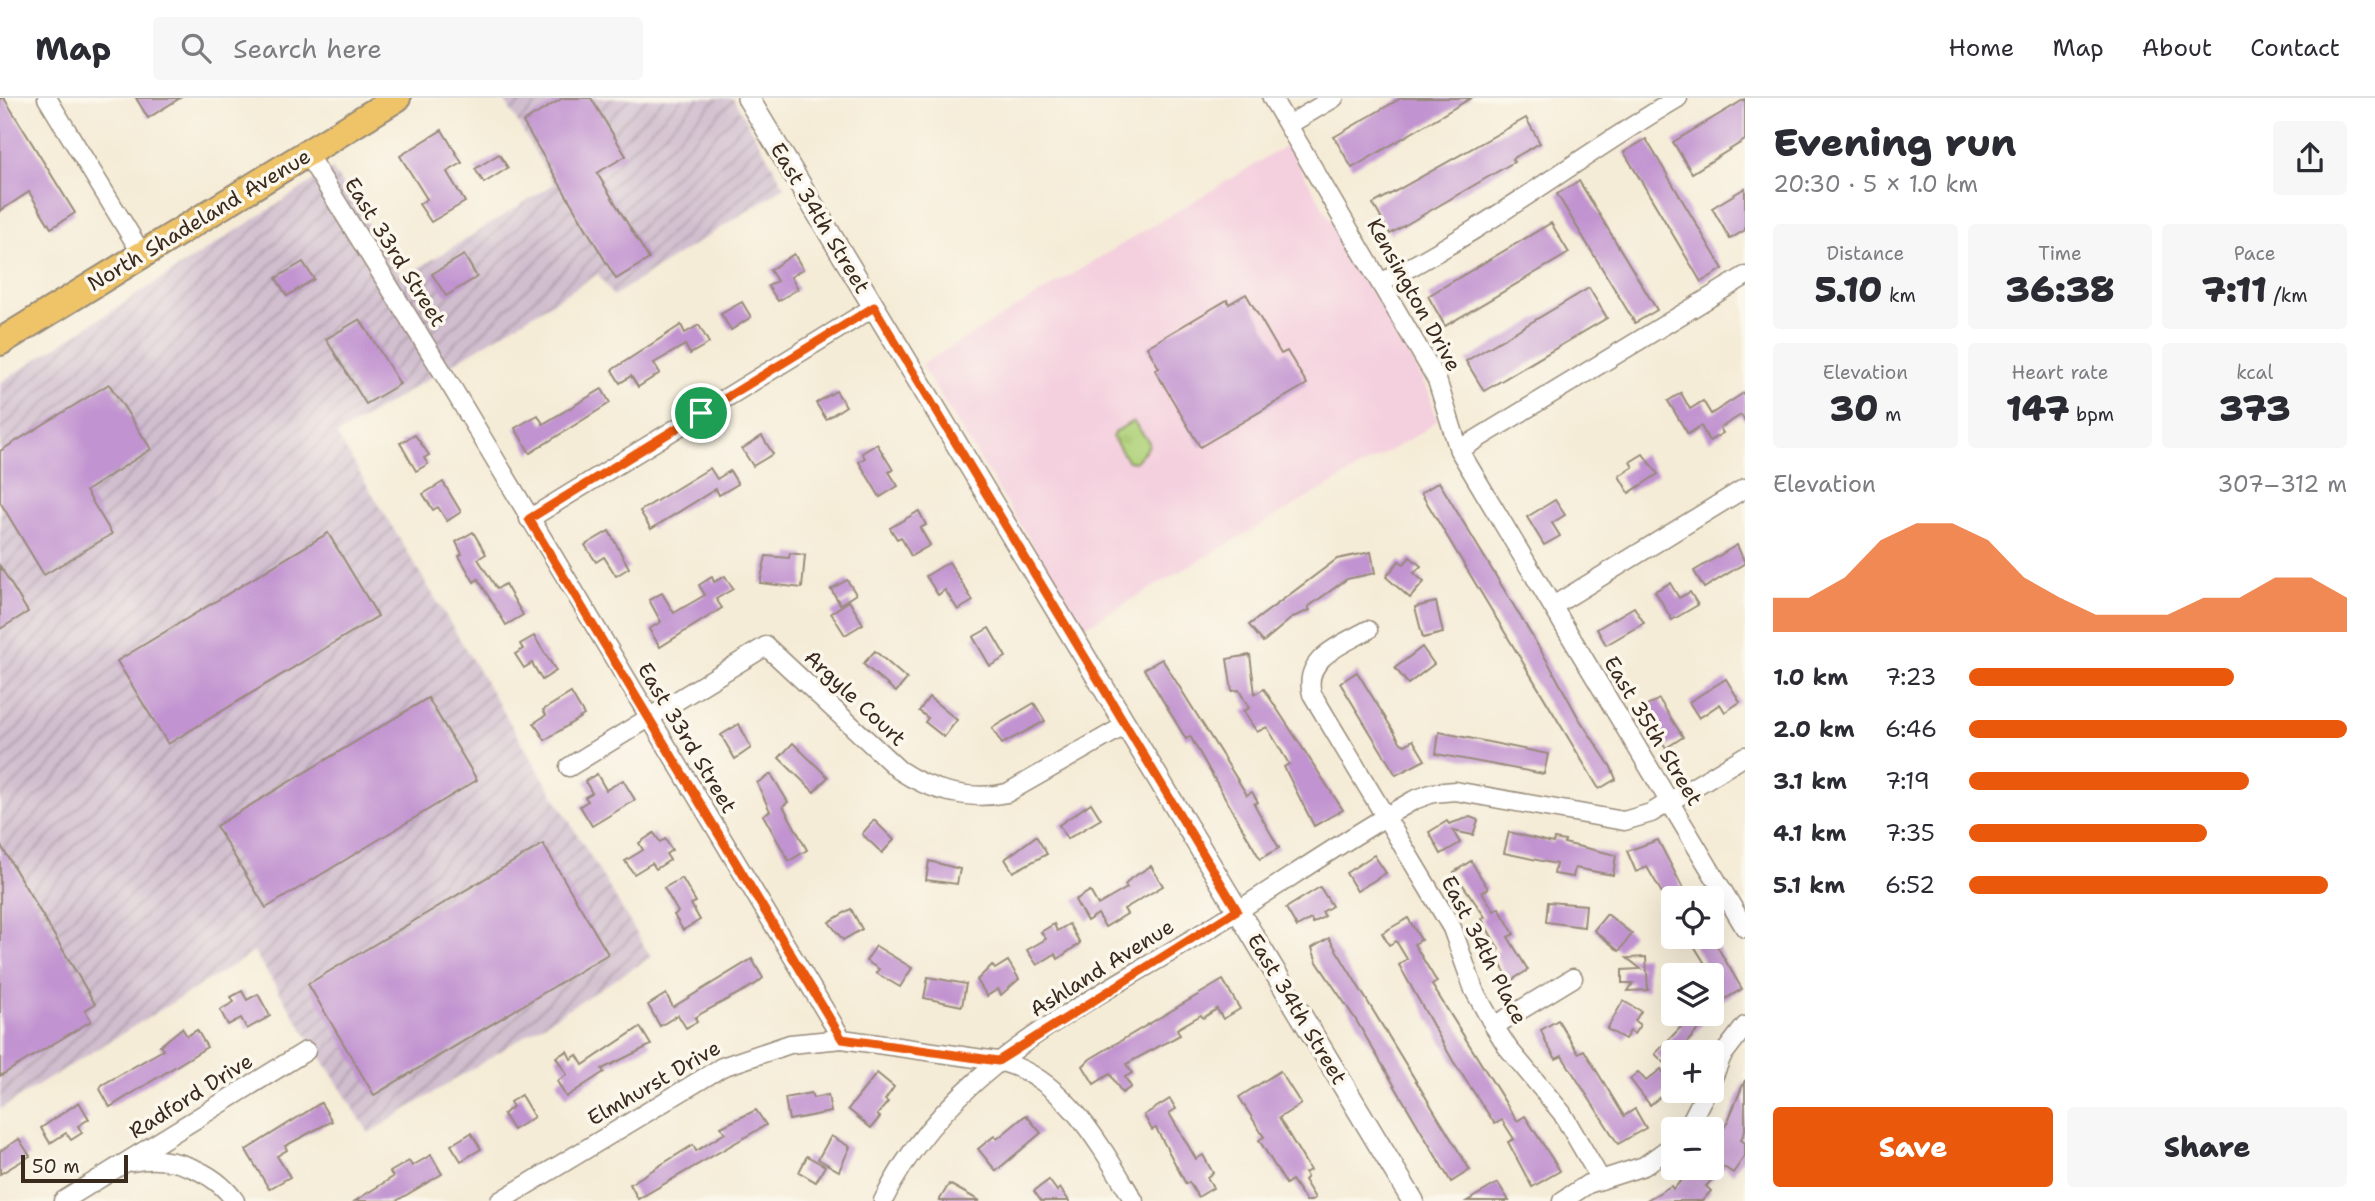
<!DOCTYPE html>
<html lang="en">
<head>
<meta charset="utf-8">
<style>
	:root { --surface:#fff; --page:#f7f7f7; --text:#2b2b33; --muted:#7c7c81; --line:#e1e1e2; --accent:#ea580c }
	body { margin:0; font-family:"Shantell Sans",sans-serif; background:var(--page); color:var(--text); height:100vh; display:flex; flex-direction:column; font-size:26px; white-space:nowrap }
	* { box-sizing:border-box; margin:0 }
	p { font-size:23px; color:var(--muted) }
	.icon { flex:none; width:38px; height:38px; fill:none; stroke:currentColor; stroke-width:2; stroke-linecap:round; stroke-linejoin:round }
	.map { position:relative; flex:1; overflow:hidden }
	.sheet { display:flex; flex-direction:column; background:var(--surface); width:630px }
	.sheet>* { flex:none }
	.fabs { position:absolute; left:1661px; top:788px; display:grid; gap:14px }
	.fabs a { display:grid; place-items:center; width:63px; height:63px; border-radius:7px; background:var(--surface); box-shadow:0 7px 28px #0002; font-size:35px }
	.scale { position:absolute; left:21px; bottom:18px; width:107px; box-sizing:border-box; padding-left:7px; border:4px solid #3b2a1e; border-top:0; font-size:19px; line-height:24px; white-space:nowrap; color:#3b2a1e; -webkit-text-stroke:5px #fbf7ec; paint-order:stroke }
	.pin { position:absolute; display:grid; place-items:center; width:60px; height:60px; color:#fff; margin:-30px; border:4px solid #fff; border-radius:50%; box-shadow:0 2px 7px #0007 }
	.round { display:grid; place-items:center; flex:none; width:74px; height:74px; border-radius:7px; background:var(--page) }
	.headline { display:flex; align-items:center; justify-content:space-between; height:119px; padding:0 28px }
	h1 { font-size:38px; font-weight:800; line-height:52px }
	.metrics { display:grid; grid-template-columns:repeat(3,1fr); gap:10px; height:119px; padding:7px 28px }
	.metrics div { display:grid; align-content:center; border-radius:7px; background:var(--page); text-align:center }
	.metrics b { font-size:35px; font-weight:800 }
	.metrics small { font-size:19px; font-weight:400 }
	.metrics p { font-size:19px }
	.chart { height:196px; padding:14px 28px }
	.chart p { display:flex; justify-content:space-between }
	.chart svg { width:100%; height:126px; margin-top:7px; fill:var(--accent); opacity:.7 }
	.button { display:flex; gap:14px; margin-top:auto; padding:14px 28px }
	.button a { flex:1; height:80px; border-radius:7px; background:var(--accent); color:#fff; font-size:28px; font-weight:800; line-height:80px; text-align:center }
	.button a+a { background:var(--page); color:var(--text) }
	ul { padding:0 28px; list-style:none; font-size:23px }
	li { display:grid; grid-template-columns:112px 84px 1fr; align-items:center; height:52px }
	li i { height:18px; border-radius:9px; background:var(--accent) }
	header { display:flex; align-items:center; gap:42px; box-sizing:border-box; height:98px; padding:0 35px; background:var(--surface); border-bottom:2px solid var(--line) }
	header strong { font-size:33px }
	nav { display:flex; gap:38px; margin-inline-start:auto; font-size:24px }
	.search { width:490px; height:63px; background:var(--page); display:flex; align-items:center; gap:18px; box-sizing:border-box; padding:0 24px; border-radius:7px; color:var(--muted); font-size:26px }
	main { display:flex; flex:1; min-height:0 }
	.map>svg:first-child { display:block }
	.built { fill:#f4cfde }
	.industrial { fill:url(#industrial-furrows) }
	.grass { fill:url(#grass-tufts); stroke:#767e4c; stroke-width:2 }
	.building { fill:#c193d0 }
	.lines { fill:none; stroke-linecap:round; stroke-linejoin:round }
	.minor-casing { stroke:#988b7a; stroke-width:21 }
	.tertiary-casing { stroke:#988b7a; stroke-width:24 }
	.primary-casing { stroke:#988b7a; stroke-width:30 }
	.minor { stroke:#fff; stroke-width:18 }
	.tertiary { stroke:#fff; stroke-width:21 }
	.primary { stroke:#efc469; stroke-width:26 }
	.route-casing { stroke:#fff; stroke-width:14 }
	.route { stroke:#ea580c; stroke-width:9 }
	.labels { text-anchor:middle; dominant-baseline:central; stroke-width:7; stroke-linejoin:round; paint-order:stroke }
	.street-label { font-size:21px; fill:#3b2a1e; stroke:#fbf7ec }
</style>
</head>
<body>
<header>
<strong>Map</strong>
<div class="search"><svg class="icon" aria-label="search" viewBox="0 0 24 24"><circle cx="10" cy="10" r="6"/><path d="M15 15l6 6"/></svg>Search here</div>
<nav><a>Home</a><a>Map</a><a>About</a><a>Contact</a></nav>
</header>
<main>
<div class="map">
<svg width="1745" height="1103" viewBox="0 0 1745 1103">
	<defs>
		<pattern id="industrial-furrows" width="10" height="10" patternUnits="userSpaceOnUse" patternTransform="scale(1.75)"><rect width="10" height="10" fill="#d0bdce"/><path d="M-1 1l2-2M0 10L10 0M9 11l2-2" fill="none" stroke="#aa9aa7"/></pattern>
		<pattern id="grass-tufts" width="24" height="20" patternUnits="userSpaceOnUse" patternTransform="scale(1.75)"><rect width="24" height="20" fill="#b1d37b"/><path d="M3 7l-1-3M5 7V3M7 7l1-3M15 17l-1-3M17 17v-4M19 17l1-3" fill="none" stroke="#99b56a"/></pattern>
	</defs>
	<rect width="100%" height="100%" fill="#fbf7ec"/>
	<filter id="ink" filterUnits="userSpaceOnUse"><feTurbulence type="fractalNoise" baseFrequency=".0143" numOctaves="2"/><feDisplacementMap in="SourceGraphic" scale="14" xChannelSelector="R" yChannelSelector="G"/><feConvolveMatrix kernelMatrix="1 2 1 2 8 2 1 2 1" color-interpolation-filters="sRGB"/></filter>
	<filter id="wash" filterUnits="userSpaceOnUse"><feTurbulence type="fractalNoise" baseFrequency=".00686" numOctaves="4" result="noise"/><feDisplacementMap in="SourceGraphic" scale="28" xChannelSelector="R" yChannelSelector="G"/><feGaussianBlur stdDeviation="1.57" result="paint"/><feColorMatrix in="noise" values="0 0 0 0 0 0 0 0 0 0 0 0 0 0 0 0 0 1.4 0 .05"/><feComposite in="paint" operator="in"/></filter>
	<g filter="url(#wash)">
		<rect width="100%" height="100%" fill="#f5ecd7"/>
		<polygon class="built" points="1287,47 1410,258 1429,295 1437,322 1422,334 1084,529 921,267"/>
		<polygon class="industrial" points="503,0 733,0 785,89 613,198 598,176 337,337 651,859 369,1035 254,854 0,1011 0,285 332,71 403,180 554,86"/>
		<polygon class="grass" points="1133,323 1149,344 1148,349 1135,364 1128,363 1112,339 1115,334"/>
		<g id="blocks">
			<g class="building">
				<polygon points="0,0 4,0 75,115 51,130 29,94 0,113"/>
				<polygon points="136,0 180,0 148,20"/>
				<polygon points="563,0 591,0 626,58 597,75 649,161 616,181 523,24"/>
				<polygon points="1401,0 1471,0 1352,70 1334,39"/>
				<polygon points="1745,1 1745,42 1692,75 1673,44"/>
				<polygon points="1526,20 1540,45 1512,61 1514,64 1390,136 1373,106"/>
				<polygon points="442,32 462,65 447,74 465,104 431,124 419,106 427,101 400,58"/>
				<polygon points="1646,41 1723,171 1701,184 1624,54"/>
				<polygon points="499,56 508,70 484,85 475,71"/>
				<polygon points="1579,83 1657,212 1635,225 1557,96"/>
				<polygon points="1745,90 1745,132 1730,141 1712,110"/>
				<polygon points="1551,125 1569,155 1445,228 1428,198"/>
				<polygon points="794,156 803,171 791,179 798,191 778,203 768,188 777,183 770,172"/>
				<polygon points="464,157 477,179 446,198 432,176"/>
				<polygon points="303,164 314,181 287,198 276,180"/>
				<polygon points="1589,190 1607,220 1484,293 1466,263"/>
				<polygon points="1246,196 1281,256 1287,253 1307,286 1200,349 1155,272 1159,270 1147,249 1227,202 1229,206"/>
				<polygon points="742,204 751,219 731,232 721,216"/>
				<polygon points="360,221 400,286 366,306 326,241"/>
				<polygon points="681,227 685,235 699,227 709,245 690,256 685,247 654,265 660,275 638,289 631,278 620,285 612,272"/>
				<polygon points="109,286 151,351 86,393 112,436 44,477 0,404 0,353"/>
				<polygon points="602,291 610,305 530,355 515,330 538,317 543,326"/>
				<polygon points="836,293 846,308 826,321 816,305"/>
				<polygon points="1745,294 1745,323 1741,317 1720,330 1723,335 1709,343 1701,328 1688,336 1668,303 1681,295 1690,311 1703,303 1711,316"/>
				<polygon points="415,337 429,357 424,360 428,366 416,373 400,345"/>
				<polygon points="762,338 773,356 753,368 742,351"/>
				<polygon points="877,346 893,372 889,374 898,388 880,399 859,364 865,360 862,355"/>
				<polygon points="1643,356 1658,376 1629,395 1619,378 1633,369 1630,364"/>
				<polygon points="710,370 717,381 730,373 738,386 719,397 716,391 651,431 640,413"/>
				<polygon points="443,384 461,414 447,423 438,409 433,412 423,396"/>
				<polygon points="1439,384 1549,566 1578,619 1611,669 1616,681 1599,691 1421,395"/>
				<polygon points="1555,402 1565,417 1552,425 1560,438 1544,447 1527,419"/>
				<polygon points="919,413 926,427 920,430 930,447 911,458 901,439 897,441 890,430"/>
				<polygon points="609,433 629,470 616,478 604,459 596,464 585,447"/>
				<polygon points="473,434 486,456 478,461 497,491 505,486 523,517 506,527 478,481 474,484 459,458 462,456 456,444"/>
				<polygon points="328,435 378,518 168,646 117,563"/>
				<polygon points="1737,447 1745,465 1704,490 1694,473"/>
				<polygon points="1371,454 1375,475 1347,481 1308,509 1310,512 1293,519 1263,544 1249,527 1337,461"/>
				<polygon points="790,455 805,457 802,490 760,485 766,458 789,460"/>
				<polygon points="1410,459 1421,468 1414,475 1424,484 1410,500 1386,479 1399,463 1404,466"/>
				<polygon points="949,464 973,503 958,512 945,492 938,497 926,478"/>
				<polygon points="0,468 28,514 0,531"/>
				<polygon points="725,478 733,491 716,501 722,510 660,549 649,531 661,524 649,502 662,495 674,515 705,497 699,487 712,479 714,484"/>
				<polygon points="847,482 856,496 840,506 831,491"/>
				<polygon points="1670,485 1679,500 1690,494 1698,507 1672,522 1655,493"/>
				<polygon points="849,503 863,526 845,537 831,515"/>
				<polygon points="1436,504 1443,535 1423,540 1415,509"/>
				<polygon points="1634,509 1644,525 1606,547 1597,531"/>
				<polygon points="989,530 1006,559 990,568 973,539"/>
				<polygon points="534,538 556,573 542,582 532,565 524,570 515,556 523,551 520,546"/>
				<polygon points="1422,549 1434,566 1408,586 1395,570"/>
				<polygon points="875,553 907,581 896,594 863,566"/>
				<polygon points="1250,557 1255,596 1264,591 1343,712 1314,728 1284,669 1289,666 1267,629 1257,634 1243,613 1249,610 1239,592 1232,593 1227,561"/>
				<polygon points="1162,561 1247,697 1252,694 1258,704 1254,706 1279,750 1260,761 1190,638 1186,641 1144,571"/>
				<polygon points="1357,574 1401,645 1405,647 1413,642 1425,662 1396,677 1340,585"/>
				<polygon points="1726,581 1740,604 1725,614 1720,606 1699,620 1689,604"/>
				<polygon points="571,595 584,617 545,642 534,625 546,617 543,612"/>
				<polygon points="929,599 957,622 944,639 925,624 928,620 919,613"/>
				<polygon points="428,600 477,682 266,810 216,728"/>
				<polygon points="1659,601 1683,639 1666,650 1642,611"/>
				<polygon points="1034,605 1045,623 1002,646 992,630"/>
				<polygon points="739,626 751,650 735,661 721,637"/>
				<polygon points="1439,634 1548,656 1544,676 1436,656"/>
				<polygon points="793,645 828,679 814,694 779,660"/>
				<polygon points="597,676 606,692 623,682 635,702 592,728 580,708 588,703 585,699 592,695 585,683"/>
				<polygon points="771,676 788,704 783,708 807,752 789,763 763,717 770,713 757,685"/>
				<polygon points="1091,705 1101,721 1067,741 1059,727"/>
				<polygon points="1470,719 1478,722 1473,737 1453,733 1460,745 1441,756 1429,734 1447,723 1449,726"/>
				<polygon points="874,722 894,742 882,755 862,736"/>
				<polygon points="1509,734 1553,745 1554,741 1565,743 1564,745 1616,757 1613,777 1575,770 1573,779 1554,776 1556,766 1504,755"/>
				<polygon points="654,735 660,744 665,741 672,752 666,756 670,762 656,771 652,765 634,776 625,763 643,752 639,745"/>
				<polygon points="1036,738 1047,756 1013,774 1005,761"/>
				<polygon points="1658,742 1688,800 1673,800 1673,814 1647,769 1636,774 1627,753"/>
				<polygon points="0,746 95,906 85,912 91,923 0,978"/>
				<polygon points="543,746 608,856 374,997 308,886"/>
				<polygon points="1374,757 1386,775 1357,793 1346,775"/>
				<polygon points="929,763 960,771 957,786 926,782"/>
				<polygon points="1471,763 1488,791 1482,794 1494,813 1499,810 1514,836 1508,839 1528,872 1510,883 1494,855 1499,852 1482,821 1485,819 1454,774"/>
				<polygon points="1151,768 1163,788 1124,811 1127,816 1105,829 1098,816 1087,823 1075,802 1090,793 1098,807 1127,790 1125,787 1130,781"/>
				<polygon points="682,780 696,804 691,806 700,822 683,832 674,817 678,814 664,790"/>
				<polygon points="1320,789 1332,808 1322,814 1325,818 1313,825 1311,821 1297,829 1286,810"/>
				<polygon points="1548,804 1586,807 1584,829 1546,824"/>
				<polygon points="851,811 862,831 843,842 829,824"/>
				<polygon points="1607,816 1632,836 1619,853 1594,832"/>
				<polygon points="1408,820 1421,842 1414,846 1437,884 1432,887 1517,1023 1525,1018 1560,1073 1532,1089 1508,1044 1514,1041 1502,1022 1495,1026 1453,963 1399,867 1407,861 1396,843 1389,847 1382,835"/>
				<polygon points="1054,826 1057,833 1069,826 1080,845 1058,861 1055,856 1037,867 1027,852 1046,841 1041,834"/>
				<polygon points="1688,838 1711,838 1742,891 1712,909 1712,877"/>
				<polygon points="1329,840 1470,1072 1451,1084 1356,922 1317,864 1312,850"/>
				<polygon points="876,848 912,870 900,889 876,875 879,871 866,863"/>
				<polygon points="1646,859 1648,892 1628,893 1633,885 1622,885 1622,872 1641,871 1627,860"/>
				<polygon points="752,861 763,880 756,886 702,915 695,920 697,924 686,930 678,917 660,928 648,907 666,896 673,909"/>
				<polygon points="1008,863 1019,881 1001,897 998,891 987,898 977,882 992,867 995,871"/>
				<polygon points="928,879 966,886 962,908 924,900"/>
				<polygon points="1223,882 1240,911 1223,921 1217,911 1203,920 1201,917 1177,931 1180,937 1126,966 1132,975 1125,979 1131,989 1122,995 1110,976 1094,986 1083,968 1090,961"/>
				<polygon points="242,893 247,902 258,896 270,918 247,931 241,920 228,927 220,912 234,904 231,899"/>
				<polygon points="1623,903 1641,913 1635,923 1640,927 1634,936 1630,933 1625,941 1607,931"/>
				<polygon points="1685,915 1712,915 1679,954 1673,954 1673,973 1655,956 1681,929 1677,925"/>
				<polygon points="1558,922 1578,955 1584,952 1624,1018 1635,1011 1646,1030 1618,1046 1562,958 1556,961 1546,945 1541,932"/>
				<polygon points="640,929 651,947 602,971 604,974 566,999 557,983 567,977 556,959 567,953 571,961 577,957 583,967"/>
				<polygon points="182,930 187,938 197,932 207,949 110,1009 100,991 102,987 163,952 160,948"/>
				<polygon points="1661,971 1673,988 1650,1007 1630,981 1638,974 1646,983"/>
				<polygon points="1280,973 1301,1006 1279,1020 1310,1072 1305,1075 1307,1079 1304,1082 1315,1100 1311,1103 1306,1103 1292,1082 1286,1086 1259,1042 1264,1039 1239,999"/>
				<polygon points="877,975 894,989 885,1002 888,1004 877,1017 880,1019 871,1030 848,1011"/>
				<polygon points="1745,982 1745,1032 1741,1042 1745,1045 1745,1058 1733,1075 1724,1069 1706,1088 1711,1093 1702,1103 1645,1103 1671,1088 1673,1091 1695,1069 1712,1069 1712,1049 1727,1025"/>
				<polygon points="811,995 813,1000 828,997 831,1014 789,1022 785,1000"/>
				<polygon points="521,997 534,1019 513,1032 503,1016 513,1009 510,1004"/>
				<polygon points="1170,1001 1176,1011 1169,1015 1196,1061 1203,1057 1213,1075 1207,1079 1213,1090 1198,1099 1189,1084 1186,1086 1156,1030 1152,1032 1144,1017"/>
				<polygon points="79,1004 89,1021 78,1028 82,1035 71,1042 66,1035 50,1045 41,1030"/>
				<polygon points="321,1005 332,1023 285,1048 287,1052 277,1058 290,1079 269,1091 246,1052"/>
				<polygon points="756,1012 766,1027 638,1101 630,1086 693,1047 696,1053 725,1035 721,1029"/>
				<polygon points="1026,1017 1041,1035 996,1073 978,1051 994,1038 997,1041"/>
				<polygon points="471,1035 481,1051 461,1063 451,1047"/>
				<polygon points="831,1038 850,1049 839,1073 818,1061"/>
				<polygon points="19,1041 30,1058 0,1076 0,1053"/>
				<polygon points="431,1057 442,1076 396,1103 355,1103 393,1079 390,1074 409,1063 412,1068"/>
				<polygon points="807,1058 825,1068 816,1084 799,1074"/>
				<polygon points="1049,1082 1057,1093 1060,1090 1069,1103 1041,1103 1034,1093"/>
				<polygon points="1498,1085 1509,1103 1467,1103"/>
				<polygon points="949,1086 980,1103 939,1103"/>
			</g>
		</g>
	</g>
	<g filter="url(#ink)">
		<use href="#blocks" fill-opacity="0" stroke="#988b7a" stroke-width="2"/>
		<g class="lines">
			<defs>
				<g id="minor">
					<polyline points="47,0 142,156"/>
					<polyline points="1272,0 1437,282 1459,352 1745,830"/>
					<polyline points="1288,27 1334,0"/>
					<path d="M 307,56 L 453,291 L 842,941 L 997,963 C 1064,977 1102,1050 1134,1103"/>
					<path d="M 1382,184 C 1486,132 1578,59 1678,0"/>
					<polyline points="1459,352 1745,178"/>
					<polyline points="529,421 874,209"/>
					<polyline points="1553,508 1745,390"/>
					<path d="M 1368,532 C 1343,546 1302,560 1312,596 L 1452,830 L 1474,892 L 1494,928 L 1508,950 L 1562,1015 L 1601,1082"/>
					<path d="M 569,669 L 766,548 L 899,672 C 930,693 970,703 1007,695 L 1126,627"/>
					<polyline points="1494,928 1573,880"/>
					<polyline points="1712,982 1722,958 1745,928"/>
					<polyline points="1687,1031 1707,992"/>
					<path d="M 132,1064 C 170,1056 213,1072 235,1103"/>
					<polyline points="63,1103 306,953"/>
					<polyline points="500,1103 722,969 790,946 842,941"/>
					<path d="M 883,1103 C 948,967 1090,905 1212,829 C 1280,787 1345,741 1414,702 L 1433,695 L 1455,693 L 1624,723 L 1651,715 L 1745,658"/>
					<polyline points="1562,1103 1588,1086 1644,1068 1673,1047"/>
				</g>
				<polyline id="tertiary" points="748,0 1413,1103"/>
				<polyline id="primary" points="0,244 397,0"/>
			</defs>
			<use href="#minor" class="minor-casing"/>
			<use href="#tertiary" class="tertiary-casing"/>
			<use href="#primary" class="primary-casing"/>
			<use href="#minor" class="minor"/>
			<use href="#tertiary" class="tertiary"/>
			<use href="#primary" class="primary"/>
		</g>
	</g>
	<g class="lines" filter="url(#ink)">
		<defs>
			<polygon id="route" points="874,209 1237,812 998,963 842,941 529,421"/>
		</defs>
		<use href="#route" class="route-casing"/>
		<use href="#route" class="route"/>
	</g>
	<g class="labels">
		<g class="street-label">
			<text transform="translate(820 120) rotate(59)">East 34th Street</text>
			<text transform="translate(199 122) rotate(-31)">North Shadeland Avenue</text>
			<text transform="translate(395 154) rotate(58)">East 33rd Street</text>
			<text transform="translate(1414 197) rotate(61)">Kensington Drive</text>
			<text transform="translate(855 600) rotate(43)">Argyle Court</text>
			<text transform="translate(1653 633) rotate(59)">East 35th Street</text>
			<text transform="translate(687 640) rotate(59)">East 33rd Street</text>
			<text transform="translate(1484 852) rotate(63)">East 34th Place</text>
			<text transform="translate(1102 870) rotate(-32)">Ashland Avenue</text>
			<text transform="translate(1297 911) rotate(59)">East 34th Street</text>
			<text transform="translate(654 985) rotate(-30)">Elmhurst Drive</text>
			<text transform="translate(191 998) rotate(-32)">Radford Drive</text>
		</g>
	</g>
</svg>
<div class="fabs">
<a><svg class="icon" aria-label="locate" viewBox="0 0 24 24"><circle cx="12" cy="12" r="6"/><path d="M12 2v4M12 18v4M2 12h4M18 12h4"/></svg></a>
<a><svg class="icon" aria-label="layers" viewBox="0 0 24 24"><path d="M12 4l9 5-9 5-9-5zM3 14l9 5 9-5"/></svg></a>
<a>+</a>
<a>−</a>
</div>
<div class="scale">50 m</div>
<div class="pin" style="left:701px;top:315px;background:#1e9e55"><svg class="icon" aria-label="arrive" viewBox="0 0 24 24"><path d="M6 21V4h12l-3 4 3 4H6"/></svg></div>
</div>
<section class="sheet">
<div class="headline"><div><h1>Evening run</h1><p>20:30 · 5 × 1.0 km</p></div><a class="round"><svg class="icon" aria-label="share" viewBox="0 0 24 24"><path d="M12 15V3M7 8l5-5 5 5M5 13v7h14v-7"/></svg></a></div>
<div class="metrics">
<div><p>Distance</p><b>5.10<small> km</small></b></div>
<div><p>Time</p><b>36:38</b></div>
<div><p>Pace</p><b>7:11<small> /km</small></b></div>
</div>
<div class="metrics">
<div><p>Elevation</p><b>30<small> m</small></b></div>
<div><p>Heart rate</p><b>147<small> bpm</small></b></div>
<div><p>kcal</p><b>373</b></div>
</div>
<div class="chart"><p><span>Elevation</span>307–312 m</p>
<svg viewBox="0 0 160 44" preserveAspectRatio="none"><path d="M0 44V32L10 32L20 25L30 12L40 6L50 6L60 12L70 25L80 32L90 38L100 38L110 38L120 32L130 32L140 25L150 25L160 32V44z"/></svg>
</div>
<ul>
<li><b>1.0 km</b>7:23<i style="width:70%"></i></li>
<li><b>2.0 km</b>6:46<i style="width:100%"></i></li>
<li><b>3.1 km</b>7:19<i style="width:74%"></i></li>
<li><b>4.1 km</b>7:35<i style="width:63%"></i></li>
<li><b>5.1 km</b>6:52<i style="width:95%"></i></li>
</ul>
<div class="button"><a>Save</a><a>Share</a></div>
</section>
</main>
</body>
</html>
